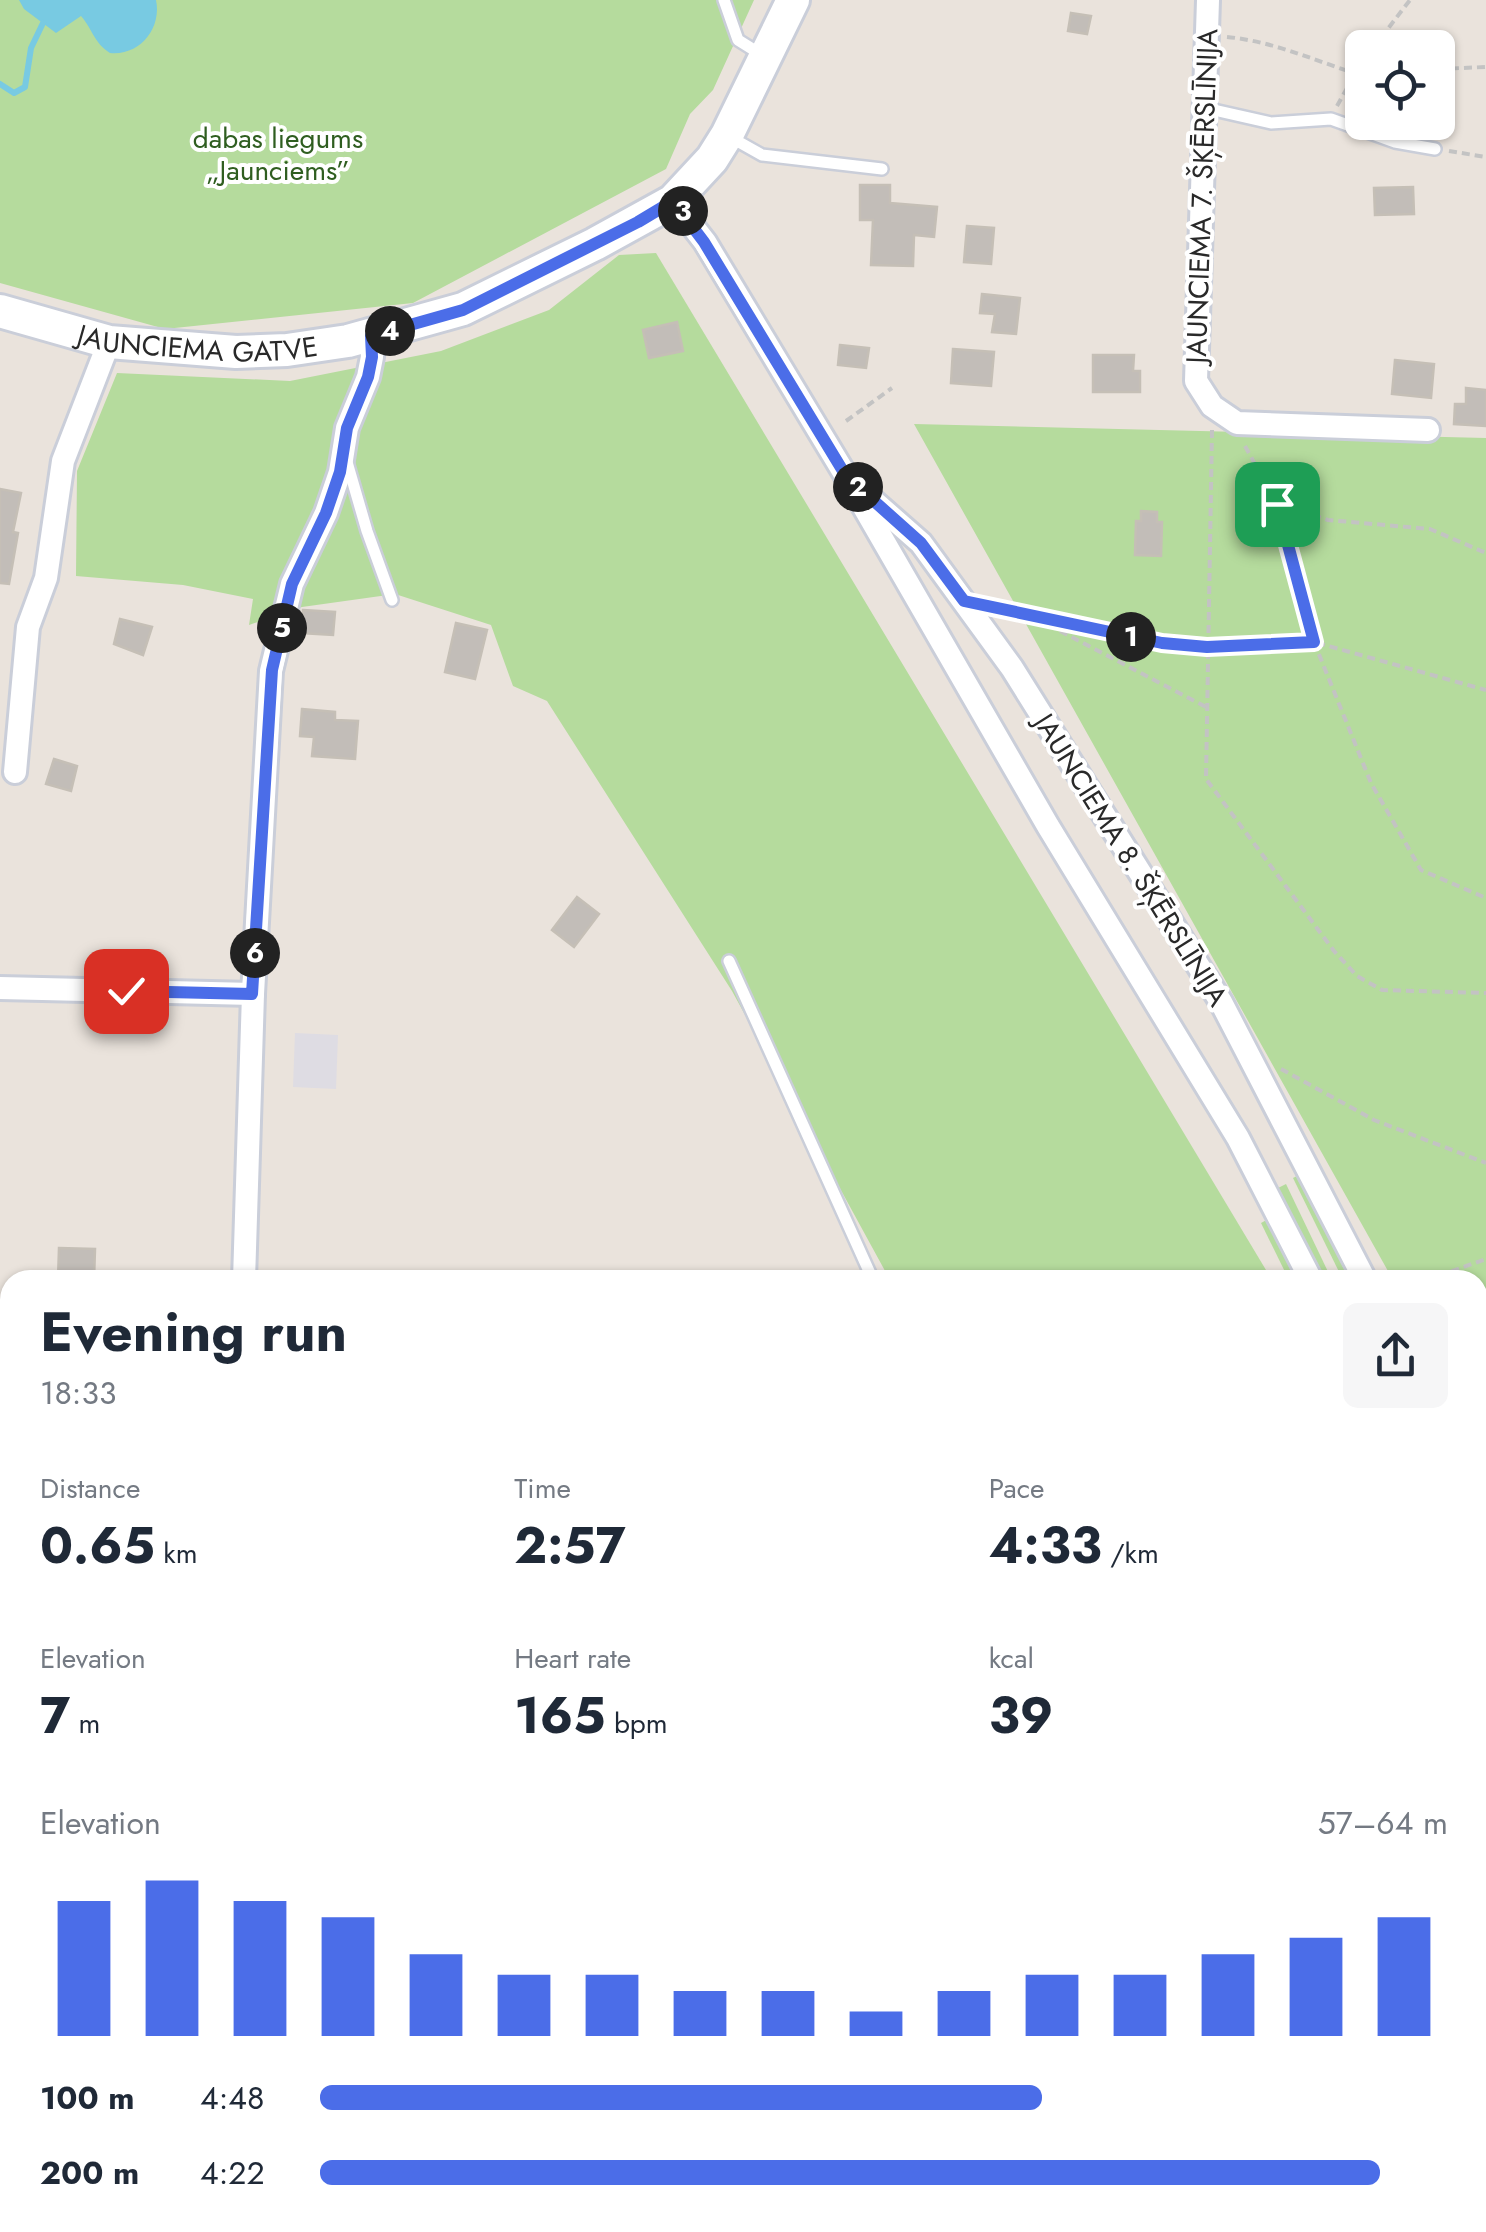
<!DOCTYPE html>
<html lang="en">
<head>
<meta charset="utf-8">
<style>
	:root { --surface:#fff; --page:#f6f6f7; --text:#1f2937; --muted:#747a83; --accent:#4b6de8 }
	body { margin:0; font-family:Jost,sans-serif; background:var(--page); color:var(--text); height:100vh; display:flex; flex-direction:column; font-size:38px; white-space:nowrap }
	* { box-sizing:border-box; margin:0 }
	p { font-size:32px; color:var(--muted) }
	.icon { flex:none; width:55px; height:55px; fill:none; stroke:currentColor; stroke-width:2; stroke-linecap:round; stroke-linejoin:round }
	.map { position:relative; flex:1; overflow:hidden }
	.panel { position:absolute; left:0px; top:1270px; width:1488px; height:962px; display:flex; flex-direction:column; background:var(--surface); border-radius:30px 30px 0 0; box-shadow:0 2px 8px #0004 }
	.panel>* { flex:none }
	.tools { position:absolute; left:1345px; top:30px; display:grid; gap:20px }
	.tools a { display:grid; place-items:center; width:110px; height:110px; border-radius:15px; background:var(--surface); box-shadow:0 2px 8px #0004; font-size:50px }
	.pin { position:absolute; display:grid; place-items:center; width:85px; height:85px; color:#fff; margin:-42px; border-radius:20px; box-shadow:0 5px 15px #0006 }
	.km { position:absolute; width:50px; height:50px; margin:-25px; border-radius:50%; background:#222; color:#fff; font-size:28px; line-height:50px; text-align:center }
	.round { display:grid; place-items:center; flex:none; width:105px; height:105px; border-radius:15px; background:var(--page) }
	.summary { display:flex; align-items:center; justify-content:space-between; height:170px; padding:0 40px }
	h1 { font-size:55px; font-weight:700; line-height:75px }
	.figures { display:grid; grid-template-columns:repeat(3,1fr); gap:15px; height:170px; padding:10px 40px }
	.figures div { display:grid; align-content:center }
	.figures b { font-size:50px; font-weight:700 }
	.figures small { font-size:28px; font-weight:400 }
	.figures p { font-size:28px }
	.chart { height:280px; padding:20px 40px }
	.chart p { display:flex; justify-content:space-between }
	.chart svg { width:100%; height:180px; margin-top:10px; stroke:var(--accent); stroke-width:6 }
	ul { padding:0 40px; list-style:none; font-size:32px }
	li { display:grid; grid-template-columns:160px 120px 1fr; align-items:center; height:75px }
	li i { height:25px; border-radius:12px; background:var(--accent) }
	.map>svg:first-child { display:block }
	.industrial { fill:#dedce3 }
	.green { fill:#b5db9d }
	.cemetery { fill:#c4d2b5 }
	.water { fill:#78cae2 }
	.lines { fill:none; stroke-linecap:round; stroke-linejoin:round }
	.stream { stroke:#78cae2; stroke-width:6 }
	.building { fill:#c2bdb8; stroke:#c5bfb6; stroke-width:2.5 }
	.lane-casing { stroke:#caced9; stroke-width:16 }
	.street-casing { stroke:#caced9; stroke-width:28 }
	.secondary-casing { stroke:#caced9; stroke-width:38 }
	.path { stroke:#c3c3c3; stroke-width:4; stroke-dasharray:8 5; stroke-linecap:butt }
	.lane { stroke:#fff; stroke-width:11 }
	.street { stroke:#fff; stroke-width:22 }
	.secondary { stroke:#fff; stroke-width:32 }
	.route-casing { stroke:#fff; stroke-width:20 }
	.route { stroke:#4b6de8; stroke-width:12 }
	.labels { text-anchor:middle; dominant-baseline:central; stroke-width:8; stroke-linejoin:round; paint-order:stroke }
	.park-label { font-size:28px; fill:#2f5e20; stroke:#fff }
	.street-label { font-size:28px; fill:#292929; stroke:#fff }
</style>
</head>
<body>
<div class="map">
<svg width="1486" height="2232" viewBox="0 0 1486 2232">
	<rect width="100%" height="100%" fill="#eae3dc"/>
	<polygon class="industrial" points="295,1033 338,1035 336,1089 293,1087"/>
	<g class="green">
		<polygon points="0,0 754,0 713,90 690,114 666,169 413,303 165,329 0,283"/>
		<polygon points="656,253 1272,1280 890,1280 732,991 547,701 513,686 491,625 395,594 302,607 249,625 253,599 183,585 76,576 77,471 117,373 290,381 441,351 549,310 619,255"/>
		<polygon points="914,424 1486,438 1486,1488 1478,1470 1478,1280 1393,1280"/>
		<polygon points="1301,1174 1353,1280 1343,1280 1293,1178"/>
		<polygon points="1286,1184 1332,1280 1324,1280 1278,1188"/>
		<polygon points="1270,1218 1299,1280 1289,1280 1261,1223"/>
		<polygon points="0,1445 10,1445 10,2222 1478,2222 1478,2178 1486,2177 1486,2232 0,2232"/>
	</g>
	<polygon class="cemetery" points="1486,2181 1486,2232 870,2232 1002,2222 1478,2222 1478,2183"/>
	<path class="water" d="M 19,0 L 156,0 C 162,28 140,56 110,53 C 94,43 93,30 81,16 L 56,33 L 24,9 Z"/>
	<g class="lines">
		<polyline class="stream" points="0,84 14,93 25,87 31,48 43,23"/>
	</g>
	<g class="building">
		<polygon points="1071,13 1091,16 1087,34 1068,31"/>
		<polygon points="860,185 890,185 890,203 937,207 934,237 914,235 913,266 871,265 873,220 860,220"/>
		<polygon points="1413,187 1414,214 1375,215 1374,188"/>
		<polygon points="967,226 994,228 991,264 964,262"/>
		<polygon points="982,294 1020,298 1016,334 992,332 995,314 980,313"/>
		<polygon points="677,322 683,351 649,358 643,330"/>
		<polygon points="840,345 869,348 866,368 838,365"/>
		<polygon points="953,349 994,352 991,386 951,383"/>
		<polygon points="1093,355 1134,355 1133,371 1140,371 1140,392 1093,392"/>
		<polygon points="1395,360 1434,364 1431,398 1392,394"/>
		<polygon points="1466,388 1486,390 1486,426 1454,424 1455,404 1466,404"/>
		<polygon points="0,489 21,493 13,532 18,533 9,584 0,583"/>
		<polygon points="1141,511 1157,512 1157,522 1162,522 1161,556 1135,555 1136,521 1141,521"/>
		<polygon points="303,610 335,612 333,635 301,633"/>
		<polygon points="120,619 152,627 143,655 114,644"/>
		<polygon points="456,623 487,630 475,679 445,672"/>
		<polygon points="302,709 335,712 335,720 358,721 355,759 312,756 314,737 300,736"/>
		<polygon points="54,759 77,766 71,791 46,784"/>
		<polygon points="577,897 599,914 574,947 552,930"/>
		<polygon points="59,1248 95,1249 94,1280 58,1280"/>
	</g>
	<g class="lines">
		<defs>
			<g id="lane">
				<polyline points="724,0 738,40 762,55"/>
				<polyline points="1205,108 1271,123 1331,119 1395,142 1435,149"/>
				<polyline points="730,137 762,155 882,169"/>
				<polyline points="347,462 367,531 392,600"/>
				<polyline points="729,961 873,1280"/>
				<polyline points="1478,2057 1486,2023"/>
				<polyline points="1478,2125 1486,2135"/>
				<polyline points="1456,2232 1460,2222"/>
				<polyline points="1483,2232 1486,2218"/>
			</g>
			<g id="street">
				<polyline points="1208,0 1196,381 1212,406 1237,423 1428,430"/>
				<polyline points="673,201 705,242 846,476 1048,826 1238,1138 1311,1280"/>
				<polyline points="863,492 921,543 1012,668 1221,1002 1365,1280"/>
				<polyline points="15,772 28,627 46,578 63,461 109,342"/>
				<polyline points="0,988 253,994"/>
				<polyline points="244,1280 253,994 271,671 292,584 326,513 340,472 347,428 368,377 372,357 371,336"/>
				<polyline points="0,1433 10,1433"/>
				<polyline points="1478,1585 1486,1617"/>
				<polyline points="1478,1787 1486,1823"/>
			</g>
			<g id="secondary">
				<path id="s1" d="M 0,311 L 109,342 L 236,352 L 287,350 L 348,341 L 463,309 L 595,244 L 673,201 L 712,159 L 727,135 L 793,0"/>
			</g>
		</defs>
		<use href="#lane" class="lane-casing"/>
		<use href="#street" class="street-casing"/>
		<use href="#secondary" class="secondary-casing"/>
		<g class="path">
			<path d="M 1227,37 C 1271,41 1311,59 1354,73 L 1362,72"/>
			<polyline points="1373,48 1410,0"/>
			<polyline points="1438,69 1486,67"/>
			<polyline points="1337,106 1362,61"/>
			<polyline points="1449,151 1486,157"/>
			<polyline points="846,421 892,388"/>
			<polyline points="1212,430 1206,779 1334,951 1357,976 1382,990 1486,993"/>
			<polyline points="1245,446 1277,504 1328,520 1430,529 1486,553"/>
			<polyline points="1277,504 1314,642 1371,783 1421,870 1486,898"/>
			<polyline points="996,609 1162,643 1207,647 1314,642 1486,690"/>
			<polyline points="1037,619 1206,707"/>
			<polyline points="1281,1069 1374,1120 1486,1163"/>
			<polyline points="1427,1280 1486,1259"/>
			<polyline points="1478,1332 1486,1314"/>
			<polyline points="0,1733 10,1737"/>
			<polyline points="1478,1977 1486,1958"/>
			<polyline points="11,2232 11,2222"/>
			<polyline points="281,2232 284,2222"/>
			<polyline points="484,2232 543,2222"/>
		</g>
		<use href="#lane" class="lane"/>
		<use href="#street" class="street"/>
		<use href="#secondary" class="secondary"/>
	</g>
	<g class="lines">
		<defs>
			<polyline id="route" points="126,991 252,994 272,670 292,584 326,513 340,472 347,428 368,377 372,357 371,336 463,310 638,222 673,201 704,242 846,476 921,543 964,601 1162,643 1207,647 1314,642 1277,504"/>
		</defs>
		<use href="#route" class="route-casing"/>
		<use href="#route" class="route"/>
	</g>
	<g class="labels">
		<g class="park-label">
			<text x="278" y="138">dabas liegums<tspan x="278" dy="32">„Jaunciems”</tspan></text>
		</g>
		<g class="street-label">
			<text transform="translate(1202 196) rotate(-88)">JAUNCIEMA 7. ŠĶĒRSLĪNIJA</text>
			<text stroke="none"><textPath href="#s1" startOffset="202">JAUNCIEMA GATVE</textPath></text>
			<text transform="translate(1131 860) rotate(58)">JAUNCIEMA 8. ŠĶĒRSLĪNIJA</text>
		</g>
	</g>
</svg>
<div class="tools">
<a><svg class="icon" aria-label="locate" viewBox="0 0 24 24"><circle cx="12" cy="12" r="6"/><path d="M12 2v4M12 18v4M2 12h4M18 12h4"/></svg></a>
</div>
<div class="pin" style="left:1277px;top:504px;background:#1e9e55"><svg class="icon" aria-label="arrive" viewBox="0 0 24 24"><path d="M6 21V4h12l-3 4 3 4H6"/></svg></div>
<div class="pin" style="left:126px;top:991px;background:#d93025"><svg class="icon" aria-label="check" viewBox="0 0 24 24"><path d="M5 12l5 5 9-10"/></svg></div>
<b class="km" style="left:1131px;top:637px">1</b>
<b class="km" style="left:858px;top:487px">2</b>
<b class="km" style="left:683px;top:211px">3</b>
<b class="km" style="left:390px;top:331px">4</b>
<b class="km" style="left:282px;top:628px">5</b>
<b class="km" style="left:255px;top:953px">6</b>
<section class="panel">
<div class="summary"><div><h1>Evening run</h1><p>18:33</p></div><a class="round"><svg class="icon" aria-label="share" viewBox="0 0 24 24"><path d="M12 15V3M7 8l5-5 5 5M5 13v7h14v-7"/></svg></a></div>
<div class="figures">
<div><p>Distance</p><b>0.65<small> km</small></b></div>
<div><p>Time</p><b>2:57</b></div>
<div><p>Pace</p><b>4:33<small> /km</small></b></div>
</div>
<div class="figures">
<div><p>Elevation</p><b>7<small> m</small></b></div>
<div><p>Heart rate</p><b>165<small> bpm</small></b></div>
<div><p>kcal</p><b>39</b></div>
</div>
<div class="chart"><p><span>Elevation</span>57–64 m</p>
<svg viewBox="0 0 160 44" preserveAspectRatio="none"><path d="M5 44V11M15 44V6M25 44V11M35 44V15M45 44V24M55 44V29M65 44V29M75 44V33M85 44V33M95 44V38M105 44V33M115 44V29M125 44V29M135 44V24M145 44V20M155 44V15"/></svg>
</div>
<ul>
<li><b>100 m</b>4:48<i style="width:64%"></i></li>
<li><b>200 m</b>4:22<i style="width:94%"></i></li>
</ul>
</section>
</div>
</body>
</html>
